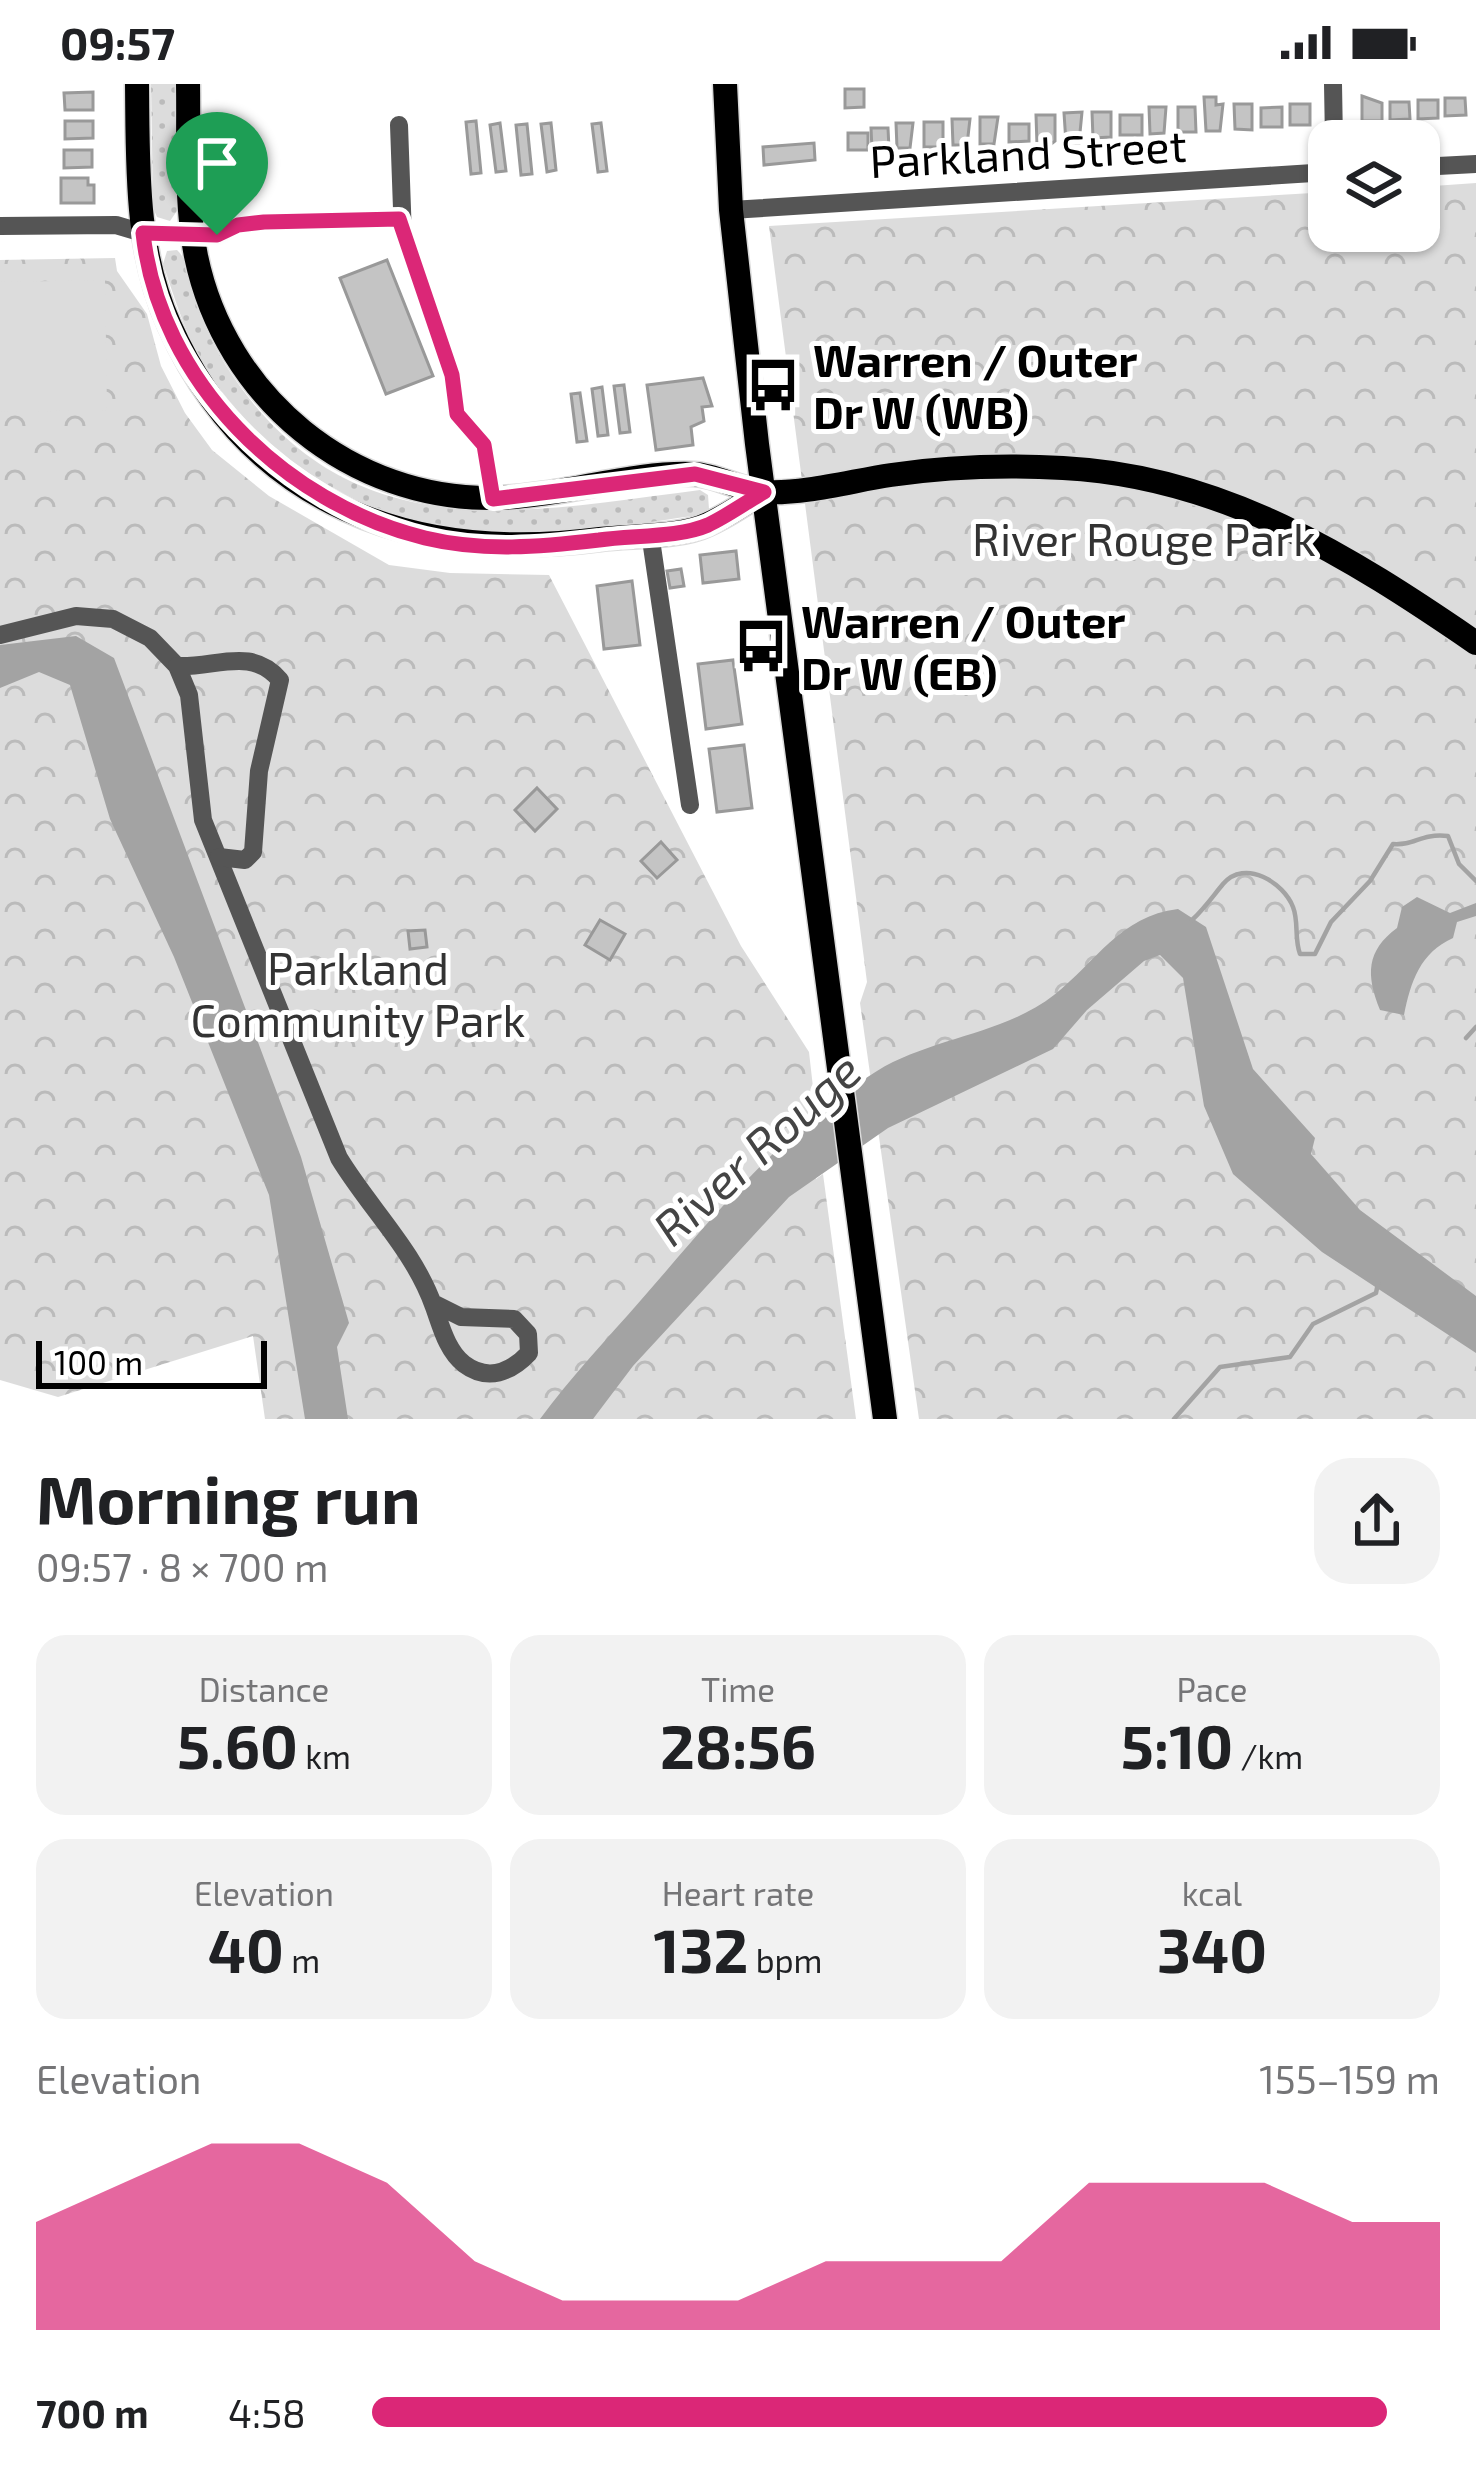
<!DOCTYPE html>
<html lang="en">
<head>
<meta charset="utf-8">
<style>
	:root { --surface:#fff; --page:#f2f2f2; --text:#202124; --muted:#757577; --accent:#db2777 }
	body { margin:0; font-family:"Exo 2",sans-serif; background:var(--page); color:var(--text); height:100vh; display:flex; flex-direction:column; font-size:45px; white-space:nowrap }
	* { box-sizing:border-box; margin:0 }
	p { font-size:39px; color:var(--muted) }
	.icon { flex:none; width:66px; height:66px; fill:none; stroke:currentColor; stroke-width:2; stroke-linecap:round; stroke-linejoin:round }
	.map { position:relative; height:1335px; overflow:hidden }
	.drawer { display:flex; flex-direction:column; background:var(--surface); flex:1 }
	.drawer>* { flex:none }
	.fabs { position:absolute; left:1308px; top:36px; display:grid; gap:24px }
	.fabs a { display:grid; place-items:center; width:132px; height:132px; border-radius:24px; background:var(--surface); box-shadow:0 3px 9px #0004; font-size:60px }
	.scale { position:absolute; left:36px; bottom:30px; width:231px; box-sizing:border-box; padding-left:12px; border:6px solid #000; border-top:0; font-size:33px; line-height:42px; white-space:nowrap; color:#000; -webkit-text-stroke:9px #fff; paint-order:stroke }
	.pin { position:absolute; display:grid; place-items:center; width:102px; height:102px; color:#fff; margin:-123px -51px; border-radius:50% 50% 50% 0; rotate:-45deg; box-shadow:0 0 12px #0007 }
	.pin .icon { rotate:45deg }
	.round { display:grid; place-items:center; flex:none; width:126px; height:126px; border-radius:36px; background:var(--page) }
	.headline { display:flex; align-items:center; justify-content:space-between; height:204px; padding:0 36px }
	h1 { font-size:66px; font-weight:700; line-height:90px }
	.metrics { display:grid; grid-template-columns:repeat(3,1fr); gap:18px; height:204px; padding:12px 36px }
	.metrics div { display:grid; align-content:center; border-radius:30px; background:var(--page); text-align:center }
	.metrics b { font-size:60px; font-weight:700 }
	.metrics small { font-size:33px; font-weight:400 }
	.metrics p { font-size:33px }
	.chart { height:336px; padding:24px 36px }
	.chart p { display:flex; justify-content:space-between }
	.chart svg { width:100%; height:216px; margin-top:12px; fill:var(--accent); opacity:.7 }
	ul { padding:0 36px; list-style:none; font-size:39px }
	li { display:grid; grid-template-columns:192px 144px 1fr; align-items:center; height:90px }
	li i { height:30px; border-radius:15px; background:var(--accent) }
	.status { display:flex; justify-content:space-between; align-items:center; height:84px; padding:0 60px; background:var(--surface); direction:ltr }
	.status svg { height:33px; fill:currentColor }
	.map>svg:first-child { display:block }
	.grass { fill:url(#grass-dots) }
	.forest { fill:url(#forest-crowns) }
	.pitch { fill:#dcdcdc }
	.water { fill:#a3a3a3 }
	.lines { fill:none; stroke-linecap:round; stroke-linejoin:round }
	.stream { stroke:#a3a3a3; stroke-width:4.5 }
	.building { fill:#c4c4c4; stroke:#999; stroke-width:3 }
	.major-casing { stroke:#dbdbdb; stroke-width:27 }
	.minor { stroke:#555; stroke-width:18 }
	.major { stroke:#000; stroke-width:24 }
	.route-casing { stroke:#fff; stroke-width:24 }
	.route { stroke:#db2777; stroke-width:15 }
	.labels { text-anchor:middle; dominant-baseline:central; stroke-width:10; stroke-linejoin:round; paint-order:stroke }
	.street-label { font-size:45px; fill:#000; stroke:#fff }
	.poi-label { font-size:45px; font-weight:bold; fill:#000; stroke:#fff; text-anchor:start }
	.park-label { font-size:45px; fill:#333; stroke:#fff }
	.water-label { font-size:48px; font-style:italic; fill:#444; stroke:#fff }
</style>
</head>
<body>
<div class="status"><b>09:57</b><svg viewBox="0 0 49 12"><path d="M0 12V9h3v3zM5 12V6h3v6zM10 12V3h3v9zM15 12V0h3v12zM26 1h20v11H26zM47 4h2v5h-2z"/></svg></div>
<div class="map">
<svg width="1476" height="1335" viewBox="0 0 1476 1335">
	<defs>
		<pattern id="grass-dots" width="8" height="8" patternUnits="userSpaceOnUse" patternTransform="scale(3)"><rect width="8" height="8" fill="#dcdcdc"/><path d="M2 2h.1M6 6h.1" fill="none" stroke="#bbb" stroke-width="1.8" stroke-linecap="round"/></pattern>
		<pattern id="forest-crowns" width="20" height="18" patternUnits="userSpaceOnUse" patternTransform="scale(3)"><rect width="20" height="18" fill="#dcdcdc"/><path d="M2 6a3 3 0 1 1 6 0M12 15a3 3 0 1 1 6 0" fill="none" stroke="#bbb"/></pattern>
	</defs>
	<rect width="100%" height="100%" fill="#fff"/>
	<g class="grass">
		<polygon points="151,0 177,0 179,124 170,137 157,133 153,124"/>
		<path d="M 177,166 C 191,179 191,207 198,225 C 208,251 221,276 237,298 C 356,467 526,428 700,406 L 708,411 L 709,425 L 700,431 C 645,438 589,451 534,452 C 395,456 255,386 192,258 C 180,233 172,206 163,180 L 167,167 Z"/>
	</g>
	<g class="forest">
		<polygon points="1476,99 1476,1335 919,1335 860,919 867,898 769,142 1329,108 1329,147 1419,147 1419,103"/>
		<polygon points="115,174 117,187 147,230 161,282 185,329 212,366 269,412 389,481 450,489 549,491 741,862 809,968 816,1030 808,1038 816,1095 823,1090 856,1335 265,1335 253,1252 58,1313 0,1296 0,176"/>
	</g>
	<polygon class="pitch" points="105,196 107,326 0,328 0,198"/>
	<g class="water">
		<polygon points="76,552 114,574 301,1073 349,1239 337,1263 348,1335 305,1335 269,1111 174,873 110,735 70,601 39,588 0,604 0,561"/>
		<path d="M 1417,813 L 1450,829 L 1476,819 L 1476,832 L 1457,838 L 1453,854 C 1420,869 1411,897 1404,931 L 1380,926 C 1366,891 1366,867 1397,844 L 1402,823 Z"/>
		<path d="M 1178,825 L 1206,843 L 1253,985 L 1315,1054 L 1311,1070 L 1360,1126 L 1476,1212 L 1476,1269 L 1322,1168 L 1233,1090 L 1204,1022 L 1183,894 L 1160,871 L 1144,877 L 1087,926 L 1053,965 L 888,1044 L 789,1113 L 633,1282 L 593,1335 L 540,1335 C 571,1293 606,1256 641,1216 C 712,1135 783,1044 877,987 C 930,954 1005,950 1054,911 C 1096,878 1120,832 1178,825 Z"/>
	</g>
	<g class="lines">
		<g class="stream">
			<path d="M 1192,836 C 1204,825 1213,812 1223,800 C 1245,774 1284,799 1293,823 C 1299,838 1294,854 1300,870 L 1315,870 L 1331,838 L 1370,797 L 1393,760 C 1415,762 1420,749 1448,752 L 1459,780 L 1476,797"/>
			<polyline points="1466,954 1476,943"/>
			<polyline points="1174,1335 1220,1283 1290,1273 1313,1240 1376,1209 1378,1199"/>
		</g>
	</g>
	<g class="building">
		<polygon points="845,5 864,5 864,23 845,24"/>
		<polygon points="93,8 93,26 65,26 64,9"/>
		<polygon points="1362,12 1382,19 1382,37 1362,37"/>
		<polygon points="1204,13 1216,13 1216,21 1223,20 1220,47 1206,47"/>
		<polygon points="1445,14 1465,14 1466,31 1445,32"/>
		<polygon points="1418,16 1438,16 1438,34 1418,35"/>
		<polygon points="1390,18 1409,18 1410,35 1390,36"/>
		<polygon points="1234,20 1252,20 1252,46 1235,45"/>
		<rect x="1290" y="20" width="20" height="21"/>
		<polygon points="1149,23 1166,23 1164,49 1150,50"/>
		<polygon points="1178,23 1195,23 1196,48 1178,48"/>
		<polygon points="1282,23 1282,43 1261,43 1261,24"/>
		<polygon points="1082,28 1079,59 1066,59 1064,29"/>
		<polygon points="1092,28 1111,28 1111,53 1093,54"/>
		<polygon points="1036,31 1055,31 1055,57 1050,61 1037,61"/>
		<rect x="1120" y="31" width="22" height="20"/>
		<polygon points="980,33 998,33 994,60 980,60"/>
		<polygon points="952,35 970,35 967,61 953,61"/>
		<polygon points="65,37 93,37 93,54 65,55"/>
		<polygon points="476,37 481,89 471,90 466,38"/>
		<rect x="924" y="38" width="19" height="25"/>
		<polygon points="500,39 506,87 496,88 490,41"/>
		<polygon points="551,39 556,86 547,88 541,40"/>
		<polygon points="601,39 607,87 598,88 592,40"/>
		<polygon points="896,39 913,39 910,64 897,64"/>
		<polygon points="527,40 532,90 521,91 516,41"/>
		<polygon points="1009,40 1029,40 1029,57 1009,58"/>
		<polygon points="871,44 888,44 889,65 872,66"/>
		<rect x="848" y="49" width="20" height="17"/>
		<polygon points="814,59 815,76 764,81 763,63"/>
		<polygon points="64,66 92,66 92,83 64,84"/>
		<polygon points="61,94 88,94 88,101 94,101 94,119 61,119"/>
		<polygon points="387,176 433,292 386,310 340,194"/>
		<polygon points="703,294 712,322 702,323 704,337 691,343 693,361 656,366 647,301"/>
		<polygon points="624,301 630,348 620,349 614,302"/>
		<polygon points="602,303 608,351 598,352 592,305"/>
		<polygon points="580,309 587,357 577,358 571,310"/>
		<polygon points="736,467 739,495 703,499 700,471"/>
		<polygon points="681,485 684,502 670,504 667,487"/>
		<polygon points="632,497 640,561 604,565 597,502"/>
		<polygon points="733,576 742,640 706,645 698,580"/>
		<polygon points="744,661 752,724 717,728 709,665"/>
		<polygon points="537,704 557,725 535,747 515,726"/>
		<polygon points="661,758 677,776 657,794 641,777"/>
		<polygon points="600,836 625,850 610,876 585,861"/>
		<polygon points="425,846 427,863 410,865 408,847"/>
	</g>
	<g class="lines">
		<defs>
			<g id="major">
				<path d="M 137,0 C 138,83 135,165 170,242 C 251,423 415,479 600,455 C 633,451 679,454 708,440 C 727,432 745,419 763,408"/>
				<path d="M 188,0 C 189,57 185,117 196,172 C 225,313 351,417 496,414 C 560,413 631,387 694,390 C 718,391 741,407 765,408 C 805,410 851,397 891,391 C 946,383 1007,381 1063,384 C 1222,392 1349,472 1476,559"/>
				<polyline points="725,0 731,126 757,360 885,1335"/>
			</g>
		</defs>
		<use href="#major" class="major-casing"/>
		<g class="minor">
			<polyline points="1333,0 1334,57"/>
			<polyline points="399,41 403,153 452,291 457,330 484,361 493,415"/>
			<polyline points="1419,83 1476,80"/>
			<polyline points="731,126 1329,88"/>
			<polyline points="0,142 116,141 143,149 217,151 239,141 264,138 399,135"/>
			<polyline points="650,449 690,721"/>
			<path d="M 0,551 L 76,532 L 113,535 L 150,554 L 177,582 L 189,611 L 203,736 L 339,1074 C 370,1125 414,1166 434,1223 C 441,1242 447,1267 464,1280 C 488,1298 511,1288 529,1269 L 528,1250 L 514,1235 L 461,1233 L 433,1219"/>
			<path d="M 177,582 C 216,584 251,562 280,596 L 259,687 L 253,768 L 245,776 L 219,773"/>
		</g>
		<use href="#major" class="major"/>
	</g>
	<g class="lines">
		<defs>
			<path id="route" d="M 399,135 L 452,291 L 457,330 L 484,361 L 493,415 L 695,390 L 764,408 C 745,419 727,432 708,441 C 678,454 632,451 599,456 C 541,463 483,468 425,454 C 285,420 159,297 143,149 L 217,151 L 238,141 L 264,138 Z"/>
		</defs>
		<use href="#route" class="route-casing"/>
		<use href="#route" class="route"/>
	</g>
	<defs>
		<symbol id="bus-bare" viewBox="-9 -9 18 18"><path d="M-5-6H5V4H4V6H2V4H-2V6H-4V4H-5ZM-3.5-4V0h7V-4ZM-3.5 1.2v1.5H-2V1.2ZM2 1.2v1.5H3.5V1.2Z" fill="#000" stroke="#fff" stroke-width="2.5" paint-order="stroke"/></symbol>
	</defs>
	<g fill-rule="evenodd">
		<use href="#bus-bare" x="735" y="263" width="76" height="76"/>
		<use href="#bus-bare" x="723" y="524" width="76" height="76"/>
	</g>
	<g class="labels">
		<g class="street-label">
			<text transform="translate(1028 68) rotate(-3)">Parkland Street</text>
		</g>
		<g class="poi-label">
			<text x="813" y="275">Warren / Outer<tspan x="813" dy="52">Dr W (WB)</tspan></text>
			<text x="801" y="536">Warren / Outer<tspan x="801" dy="52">Dr W (EB)</tspan></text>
		</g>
		<g class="park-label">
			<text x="1144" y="454">River Rouge Park</text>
			<text x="358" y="883">Parkland<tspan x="358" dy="52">Community Park</tspan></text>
		</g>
		<g class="water-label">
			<text transform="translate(756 1064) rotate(-42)">River Rouge</text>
		</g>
	</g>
</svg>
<div class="fabs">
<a><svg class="icon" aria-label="layers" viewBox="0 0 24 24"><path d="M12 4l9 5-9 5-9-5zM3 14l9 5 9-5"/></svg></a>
</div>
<div class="scale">100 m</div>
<div class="pin" style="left:217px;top:151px;background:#1e9e55"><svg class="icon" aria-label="arrive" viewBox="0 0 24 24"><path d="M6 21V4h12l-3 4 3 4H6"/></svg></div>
</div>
<section class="drawer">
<div class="headline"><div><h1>Morning run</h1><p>09:57 · 8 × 700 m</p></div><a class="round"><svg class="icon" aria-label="share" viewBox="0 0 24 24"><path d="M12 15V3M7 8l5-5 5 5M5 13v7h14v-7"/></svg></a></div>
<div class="metrics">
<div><p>Distance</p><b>5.60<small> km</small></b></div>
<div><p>Time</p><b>28:56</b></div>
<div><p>Pace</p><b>5:10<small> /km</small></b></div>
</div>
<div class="metrics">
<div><p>Elevation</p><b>40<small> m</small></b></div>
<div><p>Heart rate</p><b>132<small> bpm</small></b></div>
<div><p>kcal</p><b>340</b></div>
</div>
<div class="chart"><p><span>Elevation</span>155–159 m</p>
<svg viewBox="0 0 160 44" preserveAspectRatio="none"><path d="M0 44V22L10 14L20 6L30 6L40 14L50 30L60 38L70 38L80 38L90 30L100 30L110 30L120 14L130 14L140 14L150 22L160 22V44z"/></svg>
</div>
<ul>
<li><b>700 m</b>4:58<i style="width:95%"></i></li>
</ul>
</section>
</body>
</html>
